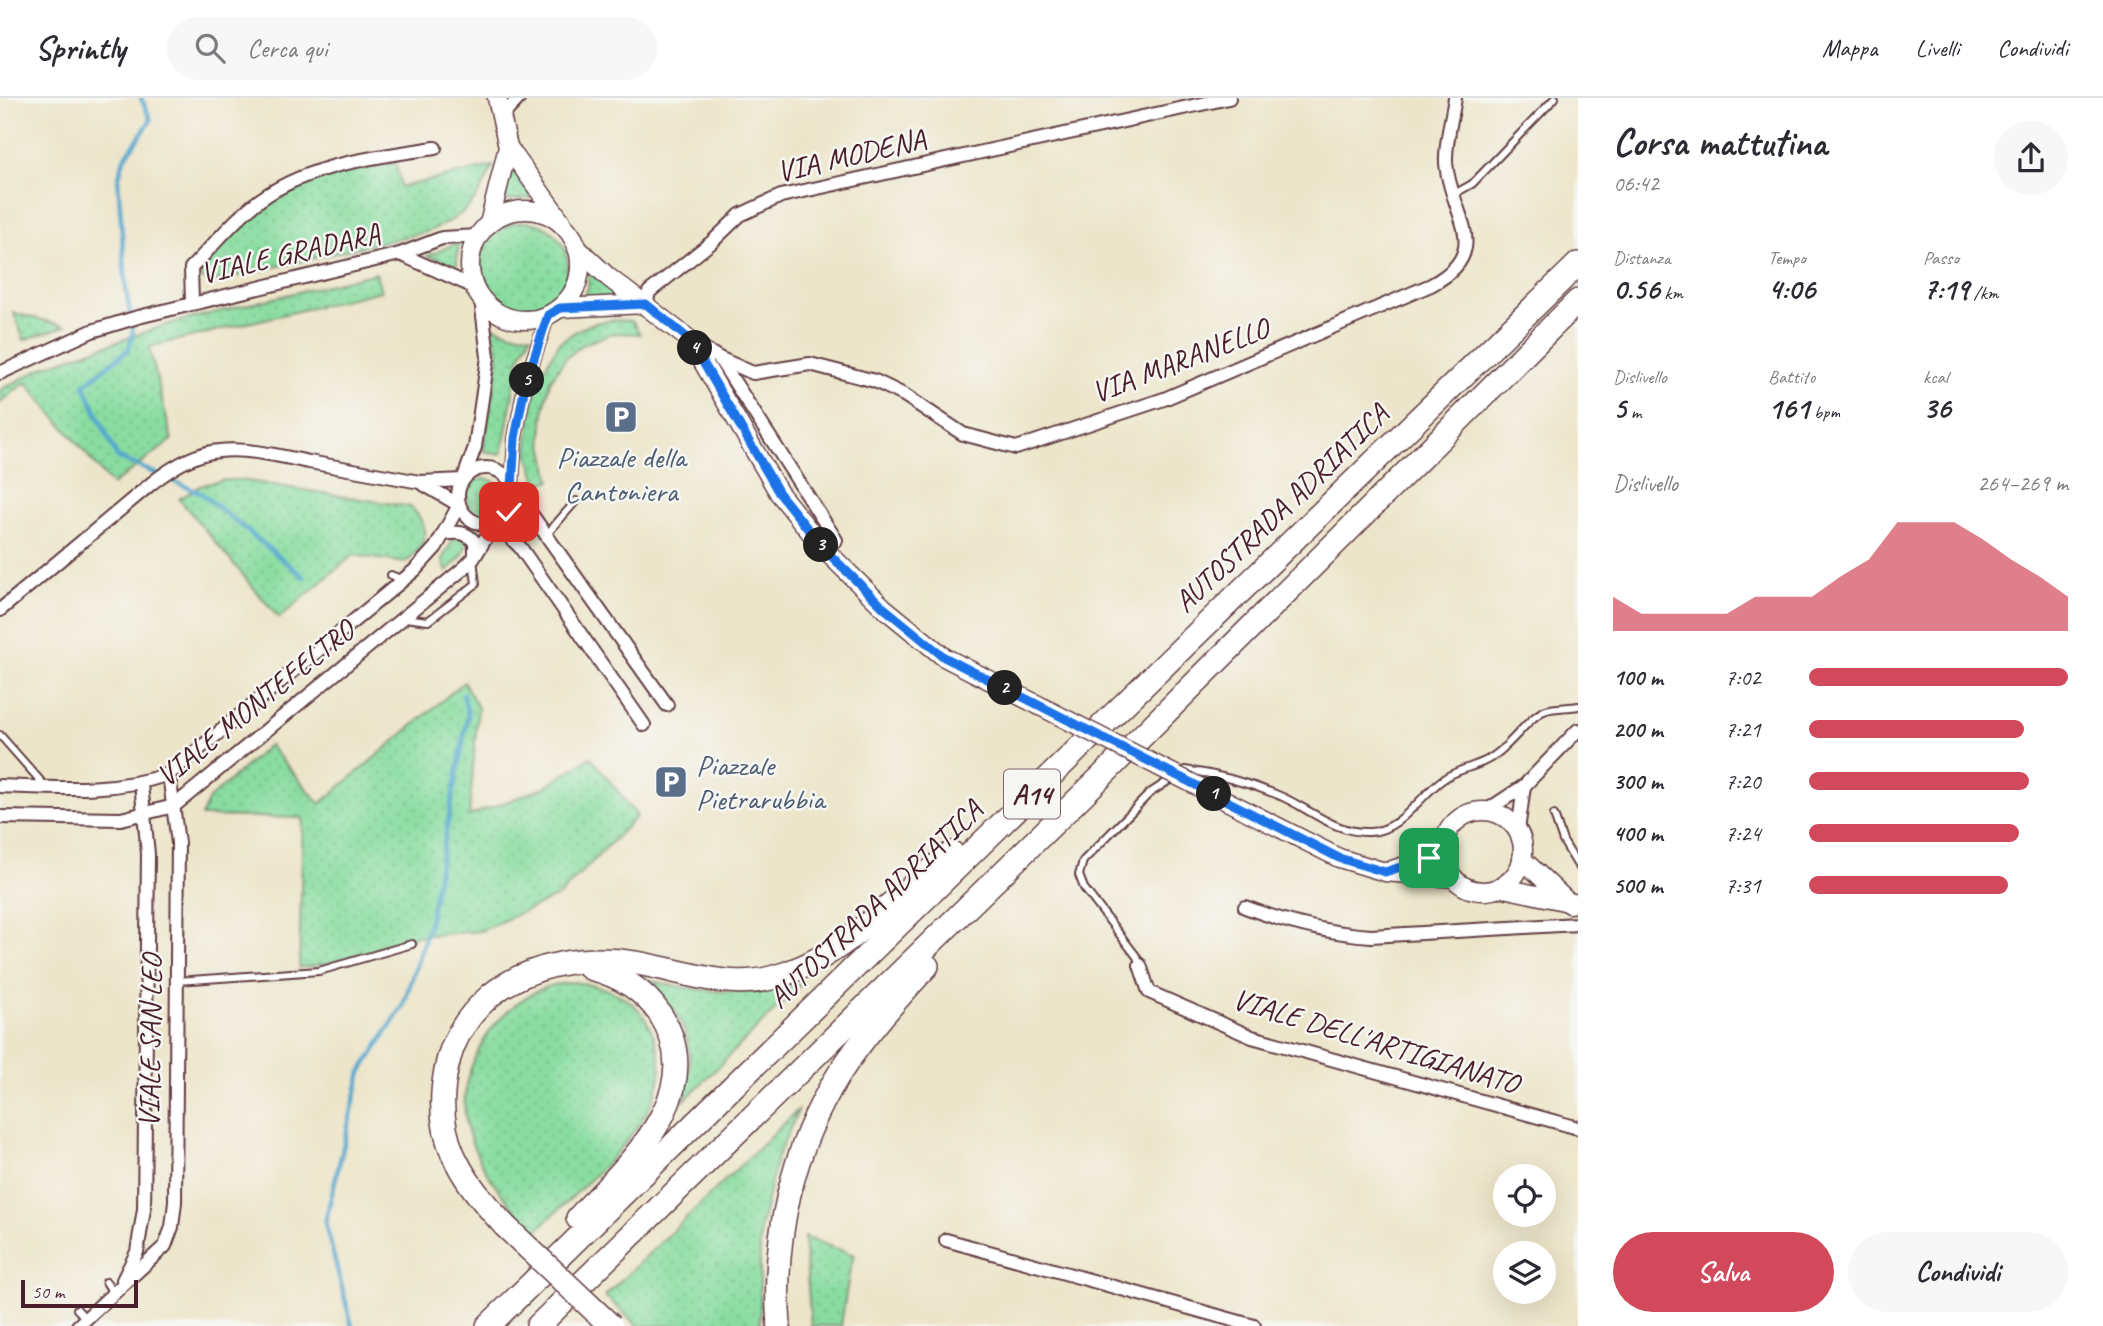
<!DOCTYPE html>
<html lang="it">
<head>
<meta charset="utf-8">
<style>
	:root { --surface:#fff; --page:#f7f7f7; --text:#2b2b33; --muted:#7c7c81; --line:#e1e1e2; --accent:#d1495b }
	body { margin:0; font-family:Caveat,sans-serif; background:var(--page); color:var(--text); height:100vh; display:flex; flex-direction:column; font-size:26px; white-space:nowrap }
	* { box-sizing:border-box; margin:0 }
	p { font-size:23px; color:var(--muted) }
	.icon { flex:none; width:38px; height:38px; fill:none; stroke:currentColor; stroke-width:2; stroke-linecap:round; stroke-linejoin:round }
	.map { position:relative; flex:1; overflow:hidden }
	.drawer { display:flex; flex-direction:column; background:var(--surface); width:525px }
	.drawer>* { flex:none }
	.controls { position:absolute; left:1493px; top:1066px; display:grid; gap:14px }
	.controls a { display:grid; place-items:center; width:63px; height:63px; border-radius:50%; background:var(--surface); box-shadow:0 7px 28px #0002; font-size:35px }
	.scale { position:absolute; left:21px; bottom:18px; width:117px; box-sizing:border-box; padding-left:7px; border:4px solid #4a1f2b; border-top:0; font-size:19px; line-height:24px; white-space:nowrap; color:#4a1f2b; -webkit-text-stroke:5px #f6f6f2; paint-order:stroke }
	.pin { position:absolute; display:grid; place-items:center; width:60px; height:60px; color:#fff; margin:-30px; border-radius:14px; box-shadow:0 4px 10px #0006 }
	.km { position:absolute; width:35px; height:35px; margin:-18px; border-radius:50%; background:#222; color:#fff; font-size:19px; line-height:35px; text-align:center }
	.round { display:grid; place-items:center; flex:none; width:74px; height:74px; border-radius:37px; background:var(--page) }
	.head { display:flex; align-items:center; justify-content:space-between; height:119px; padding:0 35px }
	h1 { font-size:38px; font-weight:800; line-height:52px }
	.metrics { display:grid; grid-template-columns:repeat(3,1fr); gap:10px; height:119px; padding:7px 35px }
	.metrics div { display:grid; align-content:center }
	.metrics b { font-size:30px; font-weight:800 }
	.metrics small { font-size:19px; font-weight:400 }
	.metrics p { font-size:19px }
	.chart { height:196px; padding:14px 35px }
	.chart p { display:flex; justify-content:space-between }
	.chart svg { width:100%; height:126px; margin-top:7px; fill:var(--accent); opacity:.7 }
	.button { display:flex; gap:14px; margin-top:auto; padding:14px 35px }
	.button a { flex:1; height:80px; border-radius:42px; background:var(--accent); color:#fff; font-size:28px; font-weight:800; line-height:80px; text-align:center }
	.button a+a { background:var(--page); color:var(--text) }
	ul { padding:0 35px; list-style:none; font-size:23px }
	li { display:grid; grid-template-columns:112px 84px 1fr; align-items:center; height:52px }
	li i { height:18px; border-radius:9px; background:var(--accent) }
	header { display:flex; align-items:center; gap:42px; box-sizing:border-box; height:98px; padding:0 35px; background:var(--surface); border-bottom:2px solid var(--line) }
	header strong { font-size:33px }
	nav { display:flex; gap:38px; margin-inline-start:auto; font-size:24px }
	.search { width:490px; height:63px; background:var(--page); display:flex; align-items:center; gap:18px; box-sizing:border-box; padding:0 24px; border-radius:38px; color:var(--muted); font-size:26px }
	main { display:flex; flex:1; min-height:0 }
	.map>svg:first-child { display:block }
	.grass { fill:url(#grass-dots); stroke:#6a7e66; stroke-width:2 }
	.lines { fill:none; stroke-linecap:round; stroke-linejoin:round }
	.stream { stroke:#51a6cd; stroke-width:4.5 }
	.lane-casing { stroke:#623d43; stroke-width:10 }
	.street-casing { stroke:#623d43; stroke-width:16 }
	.secondary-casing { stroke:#623d43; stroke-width:21 }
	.highway-casing { stroke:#623d43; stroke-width:26 }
	.lane { stroke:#fff; stroke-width:6 }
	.street { stroke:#fff; stroke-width:12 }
	.secondary { stroke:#fff; stroke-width:18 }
	.highway { stroke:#fff; stroke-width:23 }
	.secondary-bridge-casing { stroke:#623d43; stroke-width:21; stroke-linecap:butt }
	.highway-bridge-casing { stroke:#623d43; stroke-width:26; stroke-linecap:butt }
	.secondary-bridge { stroke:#fff; stroke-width:18 }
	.highway-bridge { stroke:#fff; stroke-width:23 }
	.route-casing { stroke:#fff; stroke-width:14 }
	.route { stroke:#1a73e8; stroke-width:9 }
	.labels { text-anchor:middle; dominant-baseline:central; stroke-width:5; stroke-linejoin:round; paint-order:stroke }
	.shield { fill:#f6f6f2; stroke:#7e6067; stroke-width:2 }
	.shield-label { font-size:28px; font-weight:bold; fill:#4a1f2b }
	.street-label { font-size:30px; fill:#4a1f2b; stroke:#f6f6f2 }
	.service-label { font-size:30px; fill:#4e5e75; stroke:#f6f6f2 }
</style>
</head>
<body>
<header>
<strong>Sprintly</strong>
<div class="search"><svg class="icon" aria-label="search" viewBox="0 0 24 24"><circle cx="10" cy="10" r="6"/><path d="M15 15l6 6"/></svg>Cerca qui</div>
<nav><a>Mappa</a><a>Livelli</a><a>Condividi</a></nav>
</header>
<main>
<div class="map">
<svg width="1578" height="1228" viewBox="0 0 1578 1228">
	<defs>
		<pattern id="grass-dots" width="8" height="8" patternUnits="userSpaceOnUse" patternTransform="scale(1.75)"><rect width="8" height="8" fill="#89dda0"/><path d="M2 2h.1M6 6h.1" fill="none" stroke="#78bd8a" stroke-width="1.8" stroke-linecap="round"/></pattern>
	</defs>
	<rect width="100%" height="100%" fill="#f6f6f2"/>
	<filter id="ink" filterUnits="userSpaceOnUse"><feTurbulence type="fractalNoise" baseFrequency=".0143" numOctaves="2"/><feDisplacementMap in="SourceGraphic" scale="14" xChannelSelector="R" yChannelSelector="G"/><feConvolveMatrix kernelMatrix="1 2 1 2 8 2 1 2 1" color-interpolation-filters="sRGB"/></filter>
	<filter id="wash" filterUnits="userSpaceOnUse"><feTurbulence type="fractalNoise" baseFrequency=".00686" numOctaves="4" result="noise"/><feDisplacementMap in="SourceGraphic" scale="28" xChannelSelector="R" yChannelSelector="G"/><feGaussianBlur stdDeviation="1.57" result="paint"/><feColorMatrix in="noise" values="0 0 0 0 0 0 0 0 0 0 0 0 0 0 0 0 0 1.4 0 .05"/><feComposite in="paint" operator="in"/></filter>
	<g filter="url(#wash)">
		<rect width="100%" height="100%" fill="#ede5c9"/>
		<g class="grass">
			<path d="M 396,65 L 401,89 L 493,68 C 478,104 463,121 426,134 L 210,184 L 202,181 L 200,171 C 229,138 264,102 305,85 C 334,74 365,70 396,65 Z"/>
			<polygon points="513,68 533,100 500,103 508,87"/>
			<circle cx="524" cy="168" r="44"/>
			<polygon points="459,144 456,172 444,163 427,158"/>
			<polygon points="589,171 626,200 580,206 588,190"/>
			<polygon points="376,175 381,193 149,249 172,342 112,387 26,284 0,305 0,292 46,268 172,225"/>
			<polygon points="14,215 66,228 24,242"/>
			<polygon points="612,222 632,223 640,236 612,235 582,247 565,261 550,283 544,311 542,342 551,383 538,386 529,359 528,341 536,284 560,244 578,232 594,225"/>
			<polygon points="492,228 511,235 531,237 519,261 502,356 483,353 496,279 498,254"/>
			<circle cx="485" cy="399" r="18"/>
			<path d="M 223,382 L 241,382 L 411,409 C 432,430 427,448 405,465 L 353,457 L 279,520 L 179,401 L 200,388 Z"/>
			<polygon points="455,438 468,443 462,458 447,474 442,461"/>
			<polygon points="464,584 478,610 469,718 543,690 591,659 637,718 559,798 480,833 417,838 326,866 299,870 303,720 201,718 209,701 269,647 320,706"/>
			<path d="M 647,882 C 708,895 740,899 802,885 L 684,1003 C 686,990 690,976 690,964 C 690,931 671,902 647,882 Z"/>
			<path d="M 573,884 C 606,888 636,898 651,931 C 657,945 662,961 660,977 C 655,1032 573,1096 535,1134 C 508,1105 482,1076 469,1037 C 451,979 491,910 546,889 C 554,886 564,886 573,884 Z"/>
			<polygon points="799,1011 777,1059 760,1132 760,1228 638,1228 605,1198"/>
			<polygon points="804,1139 854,1157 849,1176 841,1228 811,1228"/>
		</g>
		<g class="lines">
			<g class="stream">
				<polyline points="141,0 151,22 124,61 118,81 126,191 133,235 129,251 84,287 117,359 201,395 304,479"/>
				<polyline points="352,1228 325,1125 361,974 403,908 428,830 468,617 463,596"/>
			</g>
		</g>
	</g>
	<g filter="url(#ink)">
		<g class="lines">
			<defs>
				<g id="lane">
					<polyline points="1454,96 1472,86 1555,0"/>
					<polyline points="547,436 576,403"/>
					<polyline points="391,477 403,482"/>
					<polyline points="405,520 428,523 476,486 473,461"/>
					<polyline points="0,637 45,688"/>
					<polyline points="1554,717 1563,743 1578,768"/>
					<path d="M 1140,867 L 1137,859 L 1084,790 L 1079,777 L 1083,763 L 1150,695 L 1185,672 C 1216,676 1249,685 1278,697 C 1308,709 1335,736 1370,734 C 1400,733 1420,698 1442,682 C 1455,672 1471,670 1485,663 C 1509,652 1527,619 1546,612 C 1556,609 1568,610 1578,608"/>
					<polyline points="177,883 319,873 412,846"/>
					<polyline points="106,1184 113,1195"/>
					<polyline points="77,1211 86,1221"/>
				</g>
				<g id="street">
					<polyline points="502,18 519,0"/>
					<polyline points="400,156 474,189"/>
					<path d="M 192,205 L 191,170 C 211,150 230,126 252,108 C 302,67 373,59 435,50"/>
					<polyline points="646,206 649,194 712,144 740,117 781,98 1229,0"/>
					<polyline points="548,217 525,287 515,340 512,389 667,607"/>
					<path d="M 692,243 L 719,260 L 753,275 L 810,266 L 875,283 L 904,297 L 963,336 L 1016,350 L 1164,301 L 1431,187 C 1496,152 1450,117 1446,65 C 1445,46 1452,19 1455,0"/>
					<polyline points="719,260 836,442"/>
					<polyline points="0,275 92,233 138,219 400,156 442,140 478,138"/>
					<circle cx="486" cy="398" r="28"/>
					<path d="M 444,436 C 458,434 465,433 475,444 L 475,456"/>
					<path d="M 0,512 L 152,385 C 171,370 194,355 219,353 C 248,350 280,358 309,364 C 346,371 383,377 420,384"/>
					<path d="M 0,688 C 57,690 114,695 169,676 L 415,472 L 436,449 L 459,407 L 420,384 L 463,382 L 475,349 L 488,259 L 481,201"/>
					<polyline points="1486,713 1524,688 1578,632"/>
					<polyline points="0,719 121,721 174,708 464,470 473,461 495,425 520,449 644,627"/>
					<polyline points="1518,733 1524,688"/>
					<path d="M 1245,809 C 1287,825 1326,835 1371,838 L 1578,826"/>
					<polyline points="1140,867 1149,894 1252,939 1578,1030"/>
					<polyline points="946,1142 1254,1228"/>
					<polyline points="123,1182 137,1154 144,1111 148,756 141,686"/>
					<polyline points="78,1228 165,1148 172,1129 175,1104 178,745 169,676"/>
				</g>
				<g id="secondary">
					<polyline points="508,49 561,123"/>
					<circle cx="525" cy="167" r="55"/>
					<polyline points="489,126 508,49 497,0"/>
					<polyline points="577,150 608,179 690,242 779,395 824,451 884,510 944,559 1038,607"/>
					<polyline points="560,210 646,206"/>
					<polyline points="1211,695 1339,760 1385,774 1454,780"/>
					<circle cx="1483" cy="753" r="40"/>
					<polyline points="1522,761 1570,806"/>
					<polyline points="1392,772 1429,760 1444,745"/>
					<polyline points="1499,789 1578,806"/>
				</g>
				<g id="highway">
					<path d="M 578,1120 C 627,1067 711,995 660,916 C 643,891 619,877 590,870"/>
					<path d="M 505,1128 C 459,1078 431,1038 447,968 C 453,939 469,916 491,897 C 531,865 587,857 636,865 C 681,872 725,892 771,880 C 820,867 854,839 891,806 C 911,788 932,772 952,755"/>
					<polyline points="488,1228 1078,651 1578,166"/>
					<polyline points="538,1228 1102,678 1578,203"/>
					<path d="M 779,1228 C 772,1141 792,1050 839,976 C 864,937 896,902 927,868"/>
				</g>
			</defs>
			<use href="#lane" class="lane-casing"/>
			<use href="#street" class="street-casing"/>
			<use href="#secondary" class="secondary-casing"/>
			<use href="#highway" class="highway-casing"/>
			<use href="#lane" class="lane"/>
			<use href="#street" class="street"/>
			<use href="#secondary" class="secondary"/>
			<use href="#highway" class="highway"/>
			<defs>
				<polyline id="secondary-bridge" points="1038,607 1211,695"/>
				<polyline id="highway-bridge" points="505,1128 611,1228"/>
			</defs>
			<use href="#secondary-bridge" class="secondary-bridge-casing"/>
			<use href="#highway-bridge" class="highway-bridge-casing"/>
			<use href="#secondary-bridge" class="secondary-bridge"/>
			<use href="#highway-bridge" class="highway-bridge"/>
		</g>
	</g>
	<g class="lines" filter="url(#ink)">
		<defs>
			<polyline id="route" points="509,414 514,398 512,389 515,340 525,288 548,217 560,210 646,206 690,242 779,395 824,451 884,510 944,559 1339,760 1385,774 1429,760"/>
		</defs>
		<use href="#route" class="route-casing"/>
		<use href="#route" class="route"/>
	</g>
	<defs>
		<symbol id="parking-square" viewBox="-11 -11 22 22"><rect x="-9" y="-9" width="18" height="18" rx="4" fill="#5c6f8a" stroke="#f6f6f2"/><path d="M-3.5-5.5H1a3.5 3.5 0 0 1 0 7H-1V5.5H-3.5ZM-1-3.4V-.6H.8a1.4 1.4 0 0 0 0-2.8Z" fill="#fff"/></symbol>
	</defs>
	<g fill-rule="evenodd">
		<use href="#parking-square" x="602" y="300" width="38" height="38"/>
		<use href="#parking-square" x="652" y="665" width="38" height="38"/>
	</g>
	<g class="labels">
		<rect class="shield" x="1004" y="671.5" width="56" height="49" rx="5"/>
		<g class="shield-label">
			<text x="1032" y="696">A14</text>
		</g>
		<g class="street-label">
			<text transform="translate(851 57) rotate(-13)">VIA MODENA</text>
			<text transform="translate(290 155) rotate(-13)">VIALE GRADARA</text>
			<text transform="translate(1180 262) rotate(-21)">VIA MARANELLO</text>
			<text transform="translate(1281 410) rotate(-44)">AUTOSTRADA ADRIATICA</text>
			<text transform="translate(255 605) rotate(-39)">VIALE MONTEFELTRO</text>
			<text transform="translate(875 806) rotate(-44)">AUTOSTRADA ADRIATICA</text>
			<text transform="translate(150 943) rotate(-89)">VIALE SAN LEO</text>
			<text transform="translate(1376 943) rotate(17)">VIALE DELL'ARTIGIANATO</text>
		</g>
		<g class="service-label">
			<text x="621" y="359">Piazzale della<tspan x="621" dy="34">Cantoniera</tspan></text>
			<text x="696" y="667" text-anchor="start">Piazzale<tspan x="696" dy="34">Pietrarubbia</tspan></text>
		</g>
	</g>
</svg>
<div class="controls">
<a><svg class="icon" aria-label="locate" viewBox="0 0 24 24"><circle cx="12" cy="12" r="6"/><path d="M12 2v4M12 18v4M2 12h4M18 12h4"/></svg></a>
<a><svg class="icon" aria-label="layers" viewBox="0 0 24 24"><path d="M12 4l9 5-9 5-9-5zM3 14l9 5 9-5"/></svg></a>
</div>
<div class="scale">50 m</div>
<div class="pin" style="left:1429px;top:760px;background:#1e9e55"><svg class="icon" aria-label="arrive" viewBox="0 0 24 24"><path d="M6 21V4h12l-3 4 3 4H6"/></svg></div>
<div class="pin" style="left:509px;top:414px;background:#d93025"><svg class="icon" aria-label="check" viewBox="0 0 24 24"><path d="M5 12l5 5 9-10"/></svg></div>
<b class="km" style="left:1214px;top:696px">1</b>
<b class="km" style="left:1005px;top:590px">2</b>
<b class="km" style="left:821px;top:447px">3</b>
<b class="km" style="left:695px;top:250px">4</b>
<b class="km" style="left:527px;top:282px">5</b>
</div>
<section class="drawer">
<div class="head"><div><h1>Corsa mattutina</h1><p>06:42</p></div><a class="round"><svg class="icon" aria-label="share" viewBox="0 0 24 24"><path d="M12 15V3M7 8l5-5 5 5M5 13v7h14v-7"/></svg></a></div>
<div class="metrics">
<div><p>Distanza</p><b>0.56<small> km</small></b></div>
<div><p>Tempo</p><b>4:06</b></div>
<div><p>Passo</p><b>7:19<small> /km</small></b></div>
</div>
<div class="metrics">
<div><p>Dislivello</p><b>5<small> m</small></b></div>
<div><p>Battito</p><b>161<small> bpm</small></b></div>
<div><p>kcal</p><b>36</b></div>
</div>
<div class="chart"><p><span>Dislivello</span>264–269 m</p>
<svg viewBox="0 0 160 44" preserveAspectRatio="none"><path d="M0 44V32L10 38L20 38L30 38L40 38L50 32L60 32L70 32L80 25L90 19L100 6L110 6L120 6L130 12L140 19L150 25L160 32V44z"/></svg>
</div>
<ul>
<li><b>100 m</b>7:02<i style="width:100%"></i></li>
<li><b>200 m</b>7:21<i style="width:83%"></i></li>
<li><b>300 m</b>7:20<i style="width:85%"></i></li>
<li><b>400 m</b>7:24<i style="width:81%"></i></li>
<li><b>500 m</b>7:31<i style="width:77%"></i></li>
</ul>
<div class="button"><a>Salva</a><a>Condividi</a></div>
</section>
</main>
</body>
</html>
